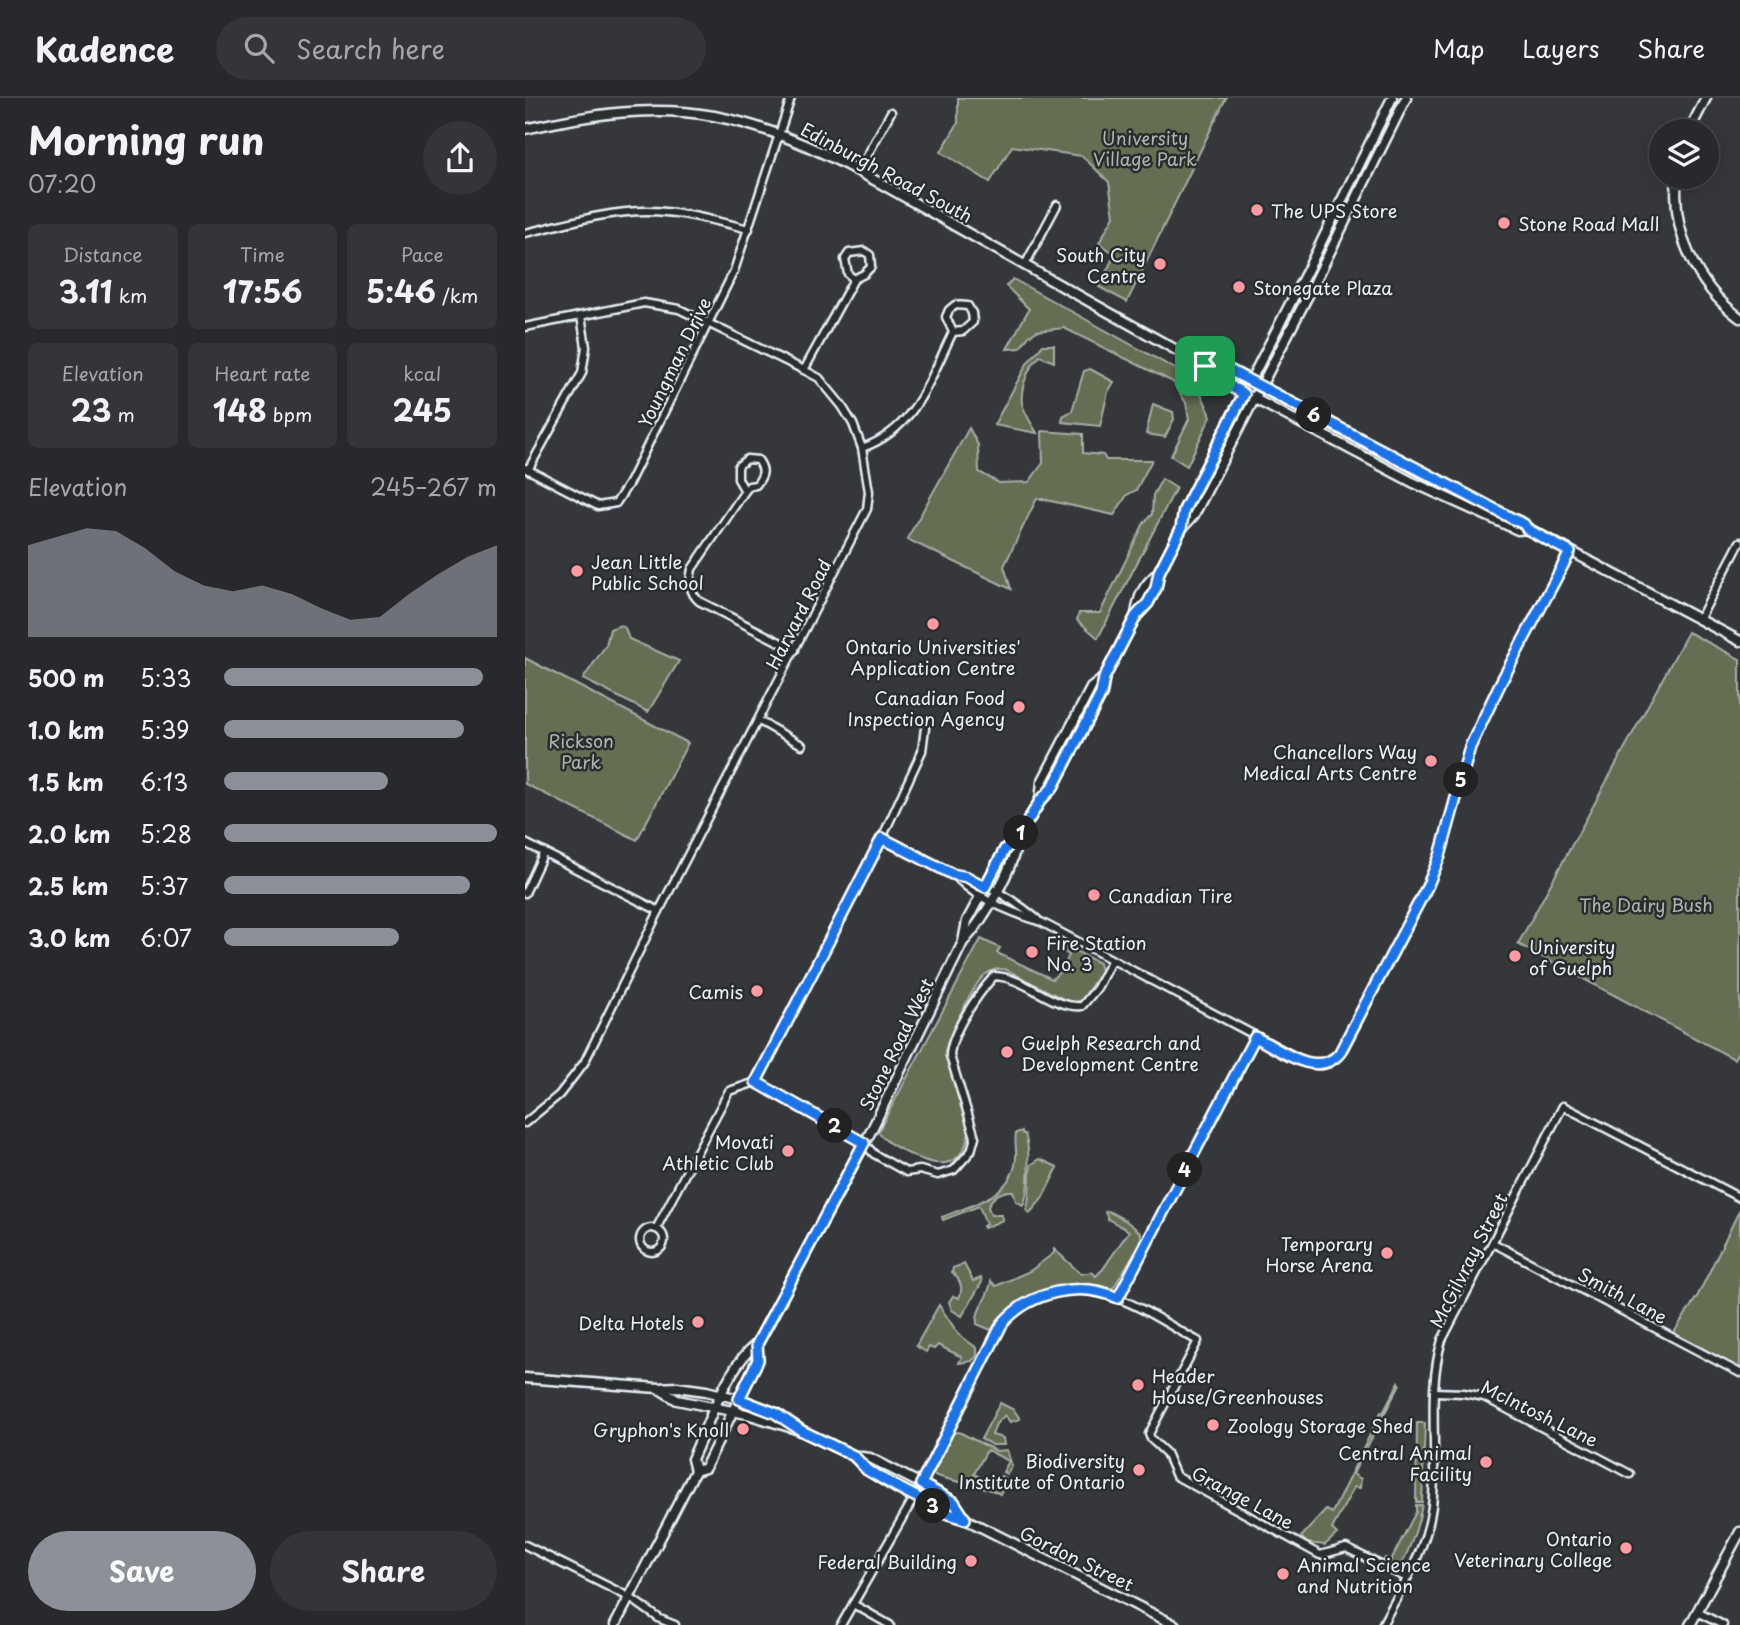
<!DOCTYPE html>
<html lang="en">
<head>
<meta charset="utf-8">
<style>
	:root { --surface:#28292c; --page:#343538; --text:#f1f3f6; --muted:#a5a6a9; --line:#444548; --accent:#8c9099 }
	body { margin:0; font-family:"Playpen Sans",sans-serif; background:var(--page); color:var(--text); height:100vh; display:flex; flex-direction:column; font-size:26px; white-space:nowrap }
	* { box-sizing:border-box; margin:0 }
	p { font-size:23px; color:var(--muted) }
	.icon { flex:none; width:38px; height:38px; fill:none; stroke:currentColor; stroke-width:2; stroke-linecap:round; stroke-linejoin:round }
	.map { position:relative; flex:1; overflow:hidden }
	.drawer { display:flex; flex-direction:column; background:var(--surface); width:525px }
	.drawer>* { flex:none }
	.controls { position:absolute; left:1124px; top:21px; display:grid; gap:14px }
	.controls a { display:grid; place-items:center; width:70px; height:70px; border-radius:50%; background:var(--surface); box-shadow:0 4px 18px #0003,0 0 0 2px var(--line); font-size:35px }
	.pin { position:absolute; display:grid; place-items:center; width:60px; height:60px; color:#fff; margin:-30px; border-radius:14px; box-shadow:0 4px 10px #0006 }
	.km { position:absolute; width:35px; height:35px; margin:-18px; border-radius:50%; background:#222; color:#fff; font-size:19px; line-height:35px; text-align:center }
	.round { display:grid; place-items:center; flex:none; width:74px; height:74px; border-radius:37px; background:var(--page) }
	.headline { display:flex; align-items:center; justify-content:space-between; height:119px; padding:0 28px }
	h1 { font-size:38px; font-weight:700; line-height:52px }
	.figures { display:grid; grid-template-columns:repeat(3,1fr); gap:10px; height:119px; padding:7px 28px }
	.figures div { display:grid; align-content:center; border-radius:10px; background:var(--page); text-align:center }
	.figures b { font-size:30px; font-weight:700 }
	.figures small { font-size:19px; font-weight:400 }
	.figures p { font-size:19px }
	.chart { height:196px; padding:14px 28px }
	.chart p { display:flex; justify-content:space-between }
	.chart svg { width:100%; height:126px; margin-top:7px; fill:var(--accent); opacity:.7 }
	.primary-button { display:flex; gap:14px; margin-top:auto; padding:14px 28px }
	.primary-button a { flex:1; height:80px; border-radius:42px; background:var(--accent); color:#fff; font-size:28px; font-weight:700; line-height:80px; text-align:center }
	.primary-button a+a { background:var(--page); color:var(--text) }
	ul { padding:0 28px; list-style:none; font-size:23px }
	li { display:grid; grid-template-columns:112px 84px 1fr; align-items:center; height:52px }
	li i { height:18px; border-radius:9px; background:var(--accent) }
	header { display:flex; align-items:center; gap:42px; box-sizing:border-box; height:98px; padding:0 35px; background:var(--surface); border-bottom:2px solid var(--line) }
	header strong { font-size:33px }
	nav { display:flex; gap:38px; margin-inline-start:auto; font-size:24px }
	.search { width:490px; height:63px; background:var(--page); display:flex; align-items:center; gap:18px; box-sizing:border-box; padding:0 24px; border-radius:38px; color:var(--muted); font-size:26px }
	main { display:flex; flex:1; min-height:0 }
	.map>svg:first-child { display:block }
	.green { fill:#656d53; stroke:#a6afa6; stroke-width:2 }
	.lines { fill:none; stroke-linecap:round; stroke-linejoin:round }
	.street-casing { stroke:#e8f1f8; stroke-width:11 }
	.secondary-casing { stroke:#e8f1f8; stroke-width:13 }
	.street { stroke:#2a2d2e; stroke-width:6 }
	.secondary { stroke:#2a2d2e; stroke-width:8 }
	.route-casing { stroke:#fff; stroke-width:14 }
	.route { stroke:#1a73e8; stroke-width:9 }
	.poi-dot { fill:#ff9aa2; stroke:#2a2d2e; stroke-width:2.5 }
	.labels { text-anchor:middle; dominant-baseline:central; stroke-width:5; stroke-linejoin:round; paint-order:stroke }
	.park-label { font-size:18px; fill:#adb6ae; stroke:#2a2d2e }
	.street-label { font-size:18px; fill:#e8f1f8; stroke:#2a2d2e }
	.poi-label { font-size:18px; fill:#e8f1f8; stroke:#2a2d2e; text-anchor:end }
</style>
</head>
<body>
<header>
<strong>Kadence</strong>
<div class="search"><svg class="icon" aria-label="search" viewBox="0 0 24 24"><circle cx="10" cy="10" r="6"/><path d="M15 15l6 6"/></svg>Search here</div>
<nav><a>Map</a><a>Layers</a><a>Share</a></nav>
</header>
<main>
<section class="drawer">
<div class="headline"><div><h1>Morning run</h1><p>07:20</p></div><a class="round"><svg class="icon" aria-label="share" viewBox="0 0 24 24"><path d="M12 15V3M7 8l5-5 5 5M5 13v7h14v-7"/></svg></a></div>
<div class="figures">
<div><p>Distance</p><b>3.11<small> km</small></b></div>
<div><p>Time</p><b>17:56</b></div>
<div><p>Pace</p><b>5:46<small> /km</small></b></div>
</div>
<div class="figures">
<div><p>Elevation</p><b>23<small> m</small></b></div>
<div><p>Heart rate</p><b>148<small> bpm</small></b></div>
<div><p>kcal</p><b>245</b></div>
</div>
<div class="chart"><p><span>Elevation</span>245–267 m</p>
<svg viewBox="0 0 160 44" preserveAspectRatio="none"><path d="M0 44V12L10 9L20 6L30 7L40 13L50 21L60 26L70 28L80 26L90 29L100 34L110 38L120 37L130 29L140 22L150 16L160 12V44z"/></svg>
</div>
<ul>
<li><b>500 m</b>5:33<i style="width:95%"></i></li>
<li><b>1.0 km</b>5:39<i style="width:88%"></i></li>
<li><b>1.5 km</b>6:13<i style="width:60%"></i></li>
<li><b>2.0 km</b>5:28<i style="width:100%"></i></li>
<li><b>2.5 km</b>5:37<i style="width:90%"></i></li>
<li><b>3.0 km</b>6:07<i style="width:64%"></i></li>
</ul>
<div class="primary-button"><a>Save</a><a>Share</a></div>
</section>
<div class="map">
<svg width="1215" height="1527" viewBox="0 0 1215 1527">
	<rect width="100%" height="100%" fill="#36373b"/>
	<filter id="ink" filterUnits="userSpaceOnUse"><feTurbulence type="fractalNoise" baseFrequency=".0143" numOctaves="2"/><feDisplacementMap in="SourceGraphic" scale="14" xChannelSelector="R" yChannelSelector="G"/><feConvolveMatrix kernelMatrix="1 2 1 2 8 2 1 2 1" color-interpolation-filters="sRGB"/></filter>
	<g filter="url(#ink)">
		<g class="green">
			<polygon points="433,0 701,0 602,204 574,189 590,156 574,145 589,118 584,84 557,58 487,48 465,84 416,54 433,25"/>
			<polygon points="488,181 670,282 686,318 662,368 646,358 664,321 661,305 648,284 539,230 512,233 504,238 495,250 482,251 504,211 481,188"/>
			<path d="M 518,247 L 529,247 L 529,264 L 515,258 C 508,264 506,269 502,277 C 491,305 498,311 512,335 L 469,327 L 503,264 Z"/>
			<polygon points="565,271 589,284 583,294 575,328 537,324 538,318 547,313 559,273"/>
			<polygon points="628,306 648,314 649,321 640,339 621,336"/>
			<polygon points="444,330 453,347 454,374 474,385 504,384 518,365 517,333 558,336 558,355 578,357 581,362 627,362 611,392 602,397 589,417 512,400 479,468 486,491 382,441"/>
			<polygon points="637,381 651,390 573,540 552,522 554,515 575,515 619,425 627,416 628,397"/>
			<polygon points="96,527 100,530 104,541 154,563 123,614 58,581 81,547 85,531"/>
			<polygon points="1163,534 1215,561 1215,950 1209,961 993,846"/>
			<polygon points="0,560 163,645 112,742 0,686"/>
			<path d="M 456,841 L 475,850 L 472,855 L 527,881 L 538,871 L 544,857 L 535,852 L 537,846 L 574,865 L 576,873 L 556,903 L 546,905 L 482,872 C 475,870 468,871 461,876 C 450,883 422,940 420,954 L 444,1034 C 437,1075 409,1069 380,1054 C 369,1048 360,1044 353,1034 Z"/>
			<path d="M 497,1033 L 498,1036 L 500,1036 C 505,1050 505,1094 498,1107 L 491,1103 L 488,1093 C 477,1092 466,1099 463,1109 L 466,1117 L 476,1117 L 478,1122 L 459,1130 L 458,1128 L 461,1126 L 454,1108 L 418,1122 L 417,1119 C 444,1108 483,1099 490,1067 C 493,1056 489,1043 491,1035 Z"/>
			<path d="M 515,1061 L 532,1069 L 532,1071 L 517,1101 L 505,1115 L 501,1112 C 507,1096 503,1083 506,1067 Z"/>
			<polygon points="1215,1111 1215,1271 1148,1236 1173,1197"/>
			<path d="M 583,1113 L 600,1122 L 616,1135 L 616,1144 L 589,1189 L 586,1191 C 541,1177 494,1197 466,1232 L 452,1226 C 450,1210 465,1199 466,1183 L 471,1188 L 505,1173 L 529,1155 L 529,1151 L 556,1176 L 567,1174 L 571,1178 L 578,1171 L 604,1133 L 583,1121 L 580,1114 Z"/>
			<path d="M 439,1166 L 448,1183 L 456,1180 L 457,1184 L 437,1218 L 427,1212 L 424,1204 L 428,1198 L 434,1200 C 439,1189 435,1182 427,1174 L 428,1170 Z"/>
			<polygon points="414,1207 434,1237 452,1250 452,1258 447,1263 434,1265 437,1259 413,1247 409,1251 404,1249 401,1254 391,1248"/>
			<polygon points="874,1284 875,1286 828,1376 836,1381 835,1390 829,1389 807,1431 812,1436 800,1447 782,1445 776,1439 801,1412 807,1415 856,1314 858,1315"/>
			<polygon points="475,1305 489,1312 495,1321 485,1324 480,1317 471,1326 467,1337 478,1340 479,1347 467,1347 456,1341"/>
			<polygon points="892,1325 900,1325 897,1404 891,1404"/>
			<path d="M 434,1334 L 471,1353 L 482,1352 L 487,1368 L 482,1376 L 478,1374 L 484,1363 L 462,1352 L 449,1376 L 471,1388 L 476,1378 L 482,1381 L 475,1396 C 453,1384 428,1386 405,1375 L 427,1335 Z"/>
			<path d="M 891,1407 L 897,1407 C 893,1429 885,1451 874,1471 L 859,1462 L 860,1460 L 866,1462 L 891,1414 Z"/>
		</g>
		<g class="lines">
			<defs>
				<g id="street">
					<polyline points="334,73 366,14"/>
					<path d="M 0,135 C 40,126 81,113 122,113 C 156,113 191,123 224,131"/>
					<polyline points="500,167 532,107"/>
					<polyline points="0,229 119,205 154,211 279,272 294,280 317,308 328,326 337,350 344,394 342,411 134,813 59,965 34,997 0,1025"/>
					<polyline points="279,272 329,181 339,176 346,169 345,157 339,153 324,155 320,161 323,176 329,181"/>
					<path d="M 337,350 C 391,331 404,282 428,234 L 438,233 L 448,224 L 447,215 L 443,208 L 430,207 L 424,212 L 421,219 L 428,234"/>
					<polyline points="0,370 73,408 91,405 104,385 209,173 266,0"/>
					<polyline points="3,372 57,275 61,249 56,218"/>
					<path d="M 220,393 L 213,381 L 213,368 L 222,361 L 233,362 C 240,372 239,377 231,387 L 224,388 L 220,393 L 167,471 C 164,484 164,494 174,503 L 270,552"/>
					<polyline points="1174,522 1215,444"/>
					<polyline points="234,623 277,647"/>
					<path d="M 357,740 L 430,777 C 456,781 492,804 512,821"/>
					<polyline points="0,745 134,813"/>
					<path d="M 430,777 C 447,800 488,815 516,824 L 782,965 L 797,967 L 804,965 L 818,951 L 902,789 L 915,758 L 945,649 L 975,586 L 1045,454"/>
					<polyline points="0,795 19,754"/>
					<path d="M 231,984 L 339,1045 L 349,1056 L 381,1074 L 395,1072 L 413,1077 L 429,1072 L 446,1053 L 450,1039 L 425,958 C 426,934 453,896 469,878 C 502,879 526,911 557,908 L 572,890 L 586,863"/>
					<circle cx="127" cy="1142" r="12"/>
					<polyline points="131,1131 204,993 231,984 357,740 397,653 400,630"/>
					<polyline points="968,1145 1215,1275"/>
					<polyline points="593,1200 731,939"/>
					<polyline points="909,1294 939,1295 959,1299 1105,1376"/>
					<polyline points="0,1447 104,1499 135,1521 150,1527"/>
					<polyline points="328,1506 365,1527"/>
					<polyline points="1172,1514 1198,1527"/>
					<path d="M 316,1527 L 390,1398 L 477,1226 C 489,1212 500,1206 517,1199 C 576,1176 622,1216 673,1243 L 624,1336 L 626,1341 L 641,1355 L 651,1378 L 795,1457 L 821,1450 L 882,1480"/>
					<path d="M 857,1527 C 877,1489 902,1451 907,1408 C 914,1353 901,1295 917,1242 L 1038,1008 L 1215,1100"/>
				</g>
				<g id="secondary">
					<path d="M 0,31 C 63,17 125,6 189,18 C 277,35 353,84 430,128 C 513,175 597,222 680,268 L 686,277 L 711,291 L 887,384 L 993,432 L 1002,431"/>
					<polyline points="1164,33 1181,0"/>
					<path d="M 1152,79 C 1146,134 1171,187 1215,220"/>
					<polyline points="680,268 691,265 1215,543"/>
					<polyline points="656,431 669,417 789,186 881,0"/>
					<path d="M 611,518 C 613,498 618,487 634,474"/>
					<polyline points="515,703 517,684 566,590 579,580"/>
					<path d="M 440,842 C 459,821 489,770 492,742"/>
					<polyline points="0,1280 133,1290 152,1289 181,1293 214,1301 250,1315 277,1333 329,1358 345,1360 408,1392 429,1404 440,1421"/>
					<polyline points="133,1290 152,1302 222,1316 271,1331"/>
					<path d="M 329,1358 C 352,1384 407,1411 440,1421 L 650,1527"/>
					<path d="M 170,1373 L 167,1361 C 182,1329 203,1266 232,1246 L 346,1033 L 438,844 L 442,823 L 480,751 L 492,742 L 515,703 L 528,689 L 577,596 L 579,580 L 611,518 L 623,505 L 631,490 L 634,474 L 656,431 L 659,412 L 785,167 L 867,0"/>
					<polyline points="90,1527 170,1373 180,1370 233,1262 232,1246"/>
					<polyline points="1165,1527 1215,1434"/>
				</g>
			</defs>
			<use href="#street" class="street-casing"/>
			<use href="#secondary" class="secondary-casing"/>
			<use href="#street" class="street"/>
			<use href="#secondary" class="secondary"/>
		</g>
	</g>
	<g class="lines" filter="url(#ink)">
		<defs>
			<path id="route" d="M 691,265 L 990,422 L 999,426 L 1002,431 L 1045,454 L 975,586 L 945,649 L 915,758 L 902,789 L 814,956 C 791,981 754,951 730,939 L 593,1200 C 554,1182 504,1194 477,1226 L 396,1386 L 429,1404 L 440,1421 L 424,1416 L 372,1389 L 342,1372 L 329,1358 L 277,1333 L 250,1315 L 214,1301 L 233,1262 L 232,1246 L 339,1045 L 231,984 L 357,740 L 427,776 L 442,779 L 460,789 L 480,751 L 492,741 L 515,703 L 528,689 L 576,596 L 579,580 L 611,518 L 623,505 L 631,490 L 634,474 L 656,431 L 659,412 L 719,296 L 686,277 L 680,268 Z"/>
		</defs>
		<use href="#route" class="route-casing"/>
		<use href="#route" class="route"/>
	</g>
	<g class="poi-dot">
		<circle cx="732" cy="112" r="7"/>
		<circle cx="979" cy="125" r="7"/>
		<circle cx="635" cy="166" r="7"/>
		<circle cx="714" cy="189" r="7"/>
		<circle cx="52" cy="473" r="7"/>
		<circle cx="408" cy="526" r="7"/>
		<circle cx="494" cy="609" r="7"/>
		<circle cx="906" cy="663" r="7"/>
		<circle cx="569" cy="797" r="7"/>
		<circle cx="507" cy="854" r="7"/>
		<circle cx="990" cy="858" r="7"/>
		<circle cx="232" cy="893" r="7"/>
		<circle cx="482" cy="954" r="7"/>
		<circle cx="263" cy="1053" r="7"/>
		<circle cx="862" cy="1155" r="7"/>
		<circle cx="173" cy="1224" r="7"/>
		<circle cx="613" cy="1287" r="7"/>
		<circle cx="688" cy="1327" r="7"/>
		<circle cx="218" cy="1331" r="7"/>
		<circle cx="961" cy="1364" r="7"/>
		<circle cx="614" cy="1372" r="7"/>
		<circle cx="1101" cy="1450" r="7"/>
		<circle cx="446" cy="1463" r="7"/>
		<circle cx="758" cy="1476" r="7"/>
	</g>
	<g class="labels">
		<g class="park-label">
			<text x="620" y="39">University<tspan x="620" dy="21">Village Park</tspan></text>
			<text x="56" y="642">Rickson<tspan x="56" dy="21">Park</tspan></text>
			<text x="1121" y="806">The Dairy Bush</text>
		</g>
		<g class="street-label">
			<text transform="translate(362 74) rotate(28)">Edinburgh Road South</text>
			<text transform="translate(149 264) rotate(-64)">Youngman Drive</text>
			<text transform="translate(273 516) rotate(-63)">Harvard Road</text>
			<text transform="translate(371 946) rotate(-64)">Stone Road West</text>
			<text transform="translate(943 1162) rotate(-63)">McGilvray Street</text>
			<text transform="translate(1098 1197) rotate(28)">Smith Lane</text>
			<text transform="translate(1015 1315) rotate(26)">McIntosh Lane</text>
			<text transform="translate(718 1399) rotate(28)">Grange Lane</text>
			<text transform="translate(552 1460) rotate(26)">Gordon Street</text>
		</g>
		<g class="poi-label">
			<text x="746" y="112" text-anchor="start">The UPS Store</text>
			<text x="993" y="125" text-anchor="start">Stone Road Mall</text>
			<text x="621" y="156">South City<tspan x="621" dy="21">Centre</tspan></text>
			<text x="728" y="189" text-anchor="start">Stonegate Plaza</text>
			<text x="66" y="463" text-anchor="start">Jean Little<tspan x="66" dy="21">Public School</tspan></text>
			<text x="408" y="548" text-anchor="middle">Ontario Universities'<tspan x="408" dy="21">Application Centre</tspan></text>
			<text x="480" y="599">Canadian Food<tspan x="480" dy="21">Inspection Agency</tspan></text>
			<text x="892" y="653">Chancellors Way<tspan x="892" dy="21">Medical Arts Centre</tspan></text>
			<text x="583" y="797" text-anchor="start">Canadian Tire</text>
			<text x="521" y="844" text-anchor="start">Fire Station<tspan x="521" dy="21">No. 3</tspan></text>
			<text x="1004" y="848" text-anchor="start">University<tspan x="1004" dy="21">of Guelph</tspan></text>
			<text x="218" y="893">Camis</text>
			<text x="496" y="944" text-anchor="start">Guelph Research and<tspan x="496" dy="21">Development Centre</tspan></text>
			<text x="249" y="1043">Movati<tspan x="249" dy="21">Athletic Club</tspan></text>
			<text x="848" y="1145">Temporary<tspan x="848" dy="21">Horse Arena</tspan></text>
			<text x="159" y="1224">Delta Hotels</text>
			<text x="627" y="1277" text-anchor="start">Header<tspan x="627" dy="21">House/Greenhouses</tspan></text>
			<text x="702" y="1327" text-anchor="start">Zoology Storage Shed</text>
			<text x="204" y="1331">Gryphon's Knoll</text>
			<text x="947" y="1354">Central Animal<tspan x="947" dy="21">Facility</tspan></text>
			<text x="600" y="1362">Biodiversity<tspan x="600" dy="21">Institute of Ontario</tspan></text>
			<text x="1087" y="1440">Ontario<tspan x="1087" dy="21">Veterinary College</tspan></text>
			<text x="432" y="1463">Federal Building</text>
			<text x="772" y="1466" text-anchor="start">Animal Science<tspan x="772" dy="21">and Nutrition</tspan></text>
		</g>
	</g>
</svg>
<div class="controls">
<a><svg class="icon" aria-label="layers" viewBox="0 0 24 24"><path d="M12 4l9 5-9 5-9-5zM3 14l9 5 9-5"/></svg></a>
</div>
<div class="pin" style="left:680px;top:268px;background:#1e9e55"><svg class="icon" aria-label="arrive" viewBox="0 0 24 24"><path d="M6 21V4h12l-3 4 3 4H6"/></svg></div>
<b class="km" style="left:496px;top:735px">1</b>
<b class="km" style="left:310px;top:1028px">2</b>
<b class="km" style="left:408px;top:1408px">3</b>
<b class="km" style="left:660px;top:1072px">4</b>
<b class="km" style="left:936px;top:682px">5</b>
<b class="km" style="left:789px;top:317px">6</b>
</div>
</main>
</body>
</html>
